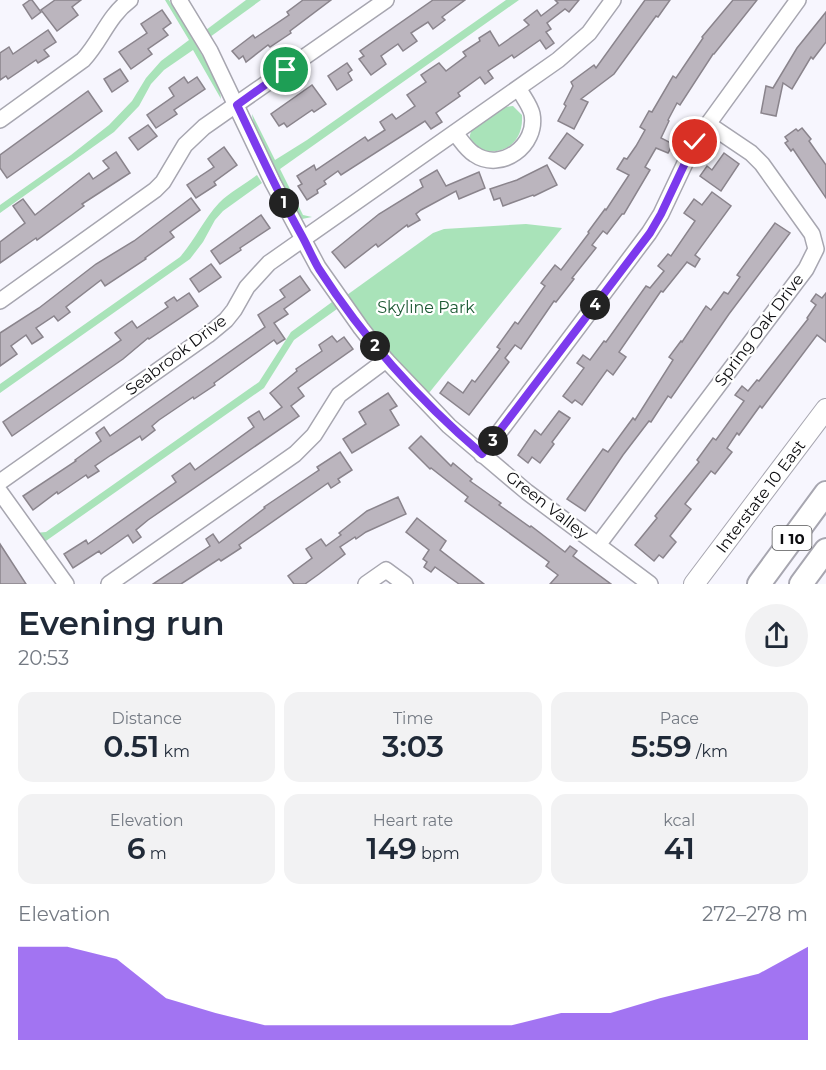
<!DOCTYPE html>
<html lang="en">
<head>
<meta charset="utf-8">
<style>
	:root { --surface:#fff; --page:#f2f2f3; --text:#1f2937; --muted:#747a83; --accent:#7c3aed }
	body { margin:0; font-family:Montserrat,sans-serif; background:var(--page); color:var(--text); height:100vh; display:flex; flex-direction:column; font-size:22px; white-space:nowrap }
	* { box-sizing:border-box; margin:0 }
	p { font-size:20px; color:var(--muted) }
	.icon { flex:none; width:33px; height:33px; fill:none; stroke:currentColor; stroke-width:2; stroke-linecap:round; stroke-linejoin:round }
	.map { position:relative; height:584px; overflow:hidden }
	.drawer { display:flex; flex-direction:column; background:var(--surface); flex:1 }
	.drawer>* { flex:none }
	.pin { position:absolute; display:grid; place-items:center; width:51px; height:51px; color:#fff; margin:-26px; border:3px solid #fff; border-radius:50%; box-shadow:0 2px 6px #0007 }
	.km { position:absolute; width:30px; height:30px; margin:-15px; border-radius:50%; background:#222; color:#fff; font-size:16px; line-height:30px; text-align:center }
	.round { display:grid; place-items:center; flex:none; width:63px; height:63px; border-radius:32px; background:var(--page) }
	.overview { display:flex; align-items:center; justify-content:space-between; height:102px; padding:0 18px }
	h1 { font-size:33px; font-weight:600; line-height:45px }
	.stats { display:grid; grid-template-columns:repeat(3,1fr); gap:9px; height:102px; padding:6px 18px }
	.stats div { display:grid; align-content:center; border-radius:15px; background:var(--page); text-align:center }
	.stats b { font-size:30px; font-weight:600 }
	.stats small { font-size:16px; font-weight:400 }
	.stats p { font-size:16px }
	.chart { height:168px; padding:12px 18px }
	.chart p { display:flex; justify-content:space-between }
	.chart svg { width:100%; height:108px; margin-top:6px; fill:var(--accent); opacity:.7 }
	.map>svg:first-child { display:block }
	.green { fill:#a9e3b9 }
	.building { fill:#bbb5be; stroke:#8a848c; stroke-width:1.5 }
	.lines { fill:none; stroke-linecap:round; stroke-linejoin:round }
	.minor-casing { stroke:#a7a6b0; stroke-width:18 }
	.major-casing { stroke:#a7a6b0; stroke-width:22 }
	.highway-casing { stroke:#a7a6b0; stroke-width:26 }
	.minor { stroke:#fff; stroke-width:15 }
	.major { stroke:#fff; stroke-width:20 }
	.highway { stroke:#fff; stroke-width:22 }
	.route-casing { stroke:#fff; stroke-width:12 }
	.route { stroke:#7c3aed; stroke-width:8 }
	.labels { text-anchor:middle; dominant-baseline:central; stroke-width:4.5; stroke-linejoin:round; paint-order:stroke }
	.shield { fill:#fff; stroke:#555557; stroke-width:1.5 }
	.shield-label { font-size:15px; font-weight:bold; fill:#0c0c0f }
	.park-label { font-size:16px; fill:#1d5934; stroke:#fff }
	.street-label { font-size:16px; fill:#0c0c0f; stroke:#fff }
</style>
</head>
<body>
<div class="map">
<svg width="826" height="584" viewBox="0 0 826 584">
	<rect width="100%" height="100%" fill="#f7f6fe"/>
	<g class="green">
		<path d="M 165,0 L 169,0 C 179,17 223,84 221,99 L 193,50 L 164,70 L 151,84 L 139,106 L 114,132 L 0,213 L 0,205 L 71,155 L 109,125 L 132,101 L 146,78 L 161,61 L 189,40 Z"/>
		<polygon points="246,0 261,0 210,37 206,30"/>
		<path d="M 506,0 L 519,0 L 280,169 L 303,215 L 312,217 L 302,219 C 289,207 253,132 252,114 L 275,160 L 307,140 Z"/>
		<path d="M 513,106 L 522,115 C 525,166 460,155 471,132 C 473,127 481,124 485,121 C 494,115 502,106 513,106 Z"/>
		<path d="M 257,175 L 262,183 L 223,211 L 215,220 L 203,242 L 190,259 L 0,393 L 0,384 L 180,257 C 195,240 204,219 219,203 C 230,192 245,184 257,175 Z"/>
		<path d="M 526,224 L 562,228 L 429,393 C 397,365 371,330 347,295 L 433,233 L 444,229 Z"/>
		<polygon points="332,302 337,309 294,340 264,388 43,543 35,533 46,532 259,382 291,332"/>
	</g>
	<g class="building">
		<polygon points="30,0 32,0 41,12 32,19 23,5"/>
		<polygon points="55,0 81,0 72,7 78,15 57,31 41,10"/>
		<polygon points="303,0 331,0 290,31 291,33 270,47 268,45 246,62 243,56 239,59 232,51 253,35 255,38 289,15 287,12"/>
		<polygon points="433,0 465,0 442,17 445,20 433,29 428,22 411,33 417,41 403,51 398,44 381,56 386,64 371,75 359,59 364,56 360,51"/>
		<polygon points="555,0 579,0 569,12 565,9 547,23 551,29 546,32 554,43 546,49 540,40 514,58 512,55 488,71 493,78 485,84 480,77 458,93 460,96 436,113 442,122 431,129 425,121 341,175 338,171 324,181 326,184 317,190 318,193 307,200 298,186 302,184 297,176 314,165 316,170 365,137 368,141 385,130 380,122 392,114 396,119 415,106 407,95 426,82 421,75 439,63 446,71 466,56 463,52 480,41 479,38 490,31 499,46 529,25 524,20 537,10 541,16 558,3"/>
		<polygon points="645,0 670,0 658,17 656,16 614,74 581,99 588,102 574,129 558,121 566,106 564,104 573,86 571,82 594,65 596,68"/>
		<polygon points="733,0 757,0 714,54 713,54 680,105 677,103 668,120 669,121 661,138 673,144 668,153 656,148 645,167 650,170 624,214 622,214 607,234 603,231 592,245 596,248 572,278 574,279 556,302 554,301 521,349 515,345 505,358 509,362 469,415 440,393 448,382 463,393 472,380 475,382 500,349 497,347 515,322 518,324 545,286 541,283 555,265 561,270 589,233 588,232 605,209 606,210 629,175 617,169 624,158 627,159 636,146 645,130 640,127 649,111 652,112 673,76 676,78 703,38 702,37"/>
		<polygon points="162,10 171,23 163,29 168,35 148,49 152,54 131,69 119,52 147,33 141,24"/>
		<polygon points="826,12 826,42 813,59 811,57 792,89 783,83 776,116 761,113 766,86 773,88 797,48"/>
		<polygon points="48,30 56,42 44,50 49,56 38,63 36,60 8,79 6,76 0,80 0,53 9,47 13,54"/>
		<polygon points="347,63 352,70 348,73 352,80 337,90 328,76"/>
		<polygon points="120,69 128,81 112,92 104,79"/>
		<polygon points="184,77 188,83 197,77 205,89 174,110 177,114 156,128 147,115 174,96 169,88"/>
		<polygon points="312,85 326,104 314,112 312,110 287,127 284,123 279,126 271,114"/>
		<polygon points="88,91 102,111 7,178 0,168 0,155"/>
		<polygon points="148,125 157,136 138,150 129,138"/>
		<polygon points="802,128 811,139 809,141 826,165 826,198 793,149 791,151 785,143 788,141 785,137 796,129 798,131"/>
		<polygon points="567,133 583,145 565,169 549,158"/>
		<polygon points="224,147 237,165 214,182 216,185 196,198 187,185 214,167 208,159"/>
		<polygon points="116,152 130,173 82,204 84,206 37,240 36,238 0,263 0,242 25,223 13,206 23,199 35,215 89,173 93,179 109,168 103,161"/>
		<polygon points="724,153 739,164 721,191 700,176 707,166 712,170"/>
		<polygon points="547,165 557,185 534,196 533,195 503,206 500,198 494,200 490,189 517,180"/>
		<polygon points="437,170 446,186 479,172 485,188 459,199 456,191 421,210 416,214 420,220 408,227 407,225 378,247 376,244 345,268 332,252 379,214 423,187 420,180"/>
		<polygon points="712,192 731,206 695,255 700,259 695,267 687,262 663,292 661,291 619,352 626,357 613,375 607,370 582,405 575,400 572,403 563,396 584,368 577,363 583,355 590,360 604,341 606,342 646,286 650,288 664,271 658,266 668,254 671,256 695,221 684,213 694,199 702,205"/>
		<polygon points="191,198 200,210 170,232 174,237 145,258 146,259 105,286 101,280 66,307 70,312 58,321 54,316 36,328 43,337 32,344 26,335 11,346 17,354 0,366 0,333 39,308 96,264 134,241"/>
		<polygon points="261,215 270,228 240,248 241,250 220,264 211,251"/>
		<polygon points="775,223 790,233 729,314 671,398 668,396 651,422 649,421 623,455 585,511 567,499 603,449 608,452 633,418 635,420 673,360 669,357 681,341 682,342 706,306 711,310 724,292 728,294 740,277 737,275"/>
		<polygon points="211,264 221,277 199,292 190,279"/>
		<polygon points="300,276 310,290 284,309 288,314 274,323 285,339 277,344 274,340 214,383 215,385 194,399 193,397 159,420 152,426 155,430 142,440 140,436 111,455 95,466 99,471 88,478 86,475 58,494 57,492 33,510 23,496 76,461 75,460 101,441 96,433 104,427 110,436 265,327 258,315 285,297 280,290"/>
		<polygon points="189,293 198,306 149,339 148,338 123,359 12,436 3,422 121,340 115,333 132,321 137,328 168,307 165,303 174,297 177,301"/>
		<polygon points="826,293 826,342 817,335 762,408 760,406 739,435 737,433 727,448 732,452 715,474 711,471 685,504 691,509 670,536 676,542 663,558 659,555 654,561 635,545 657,518 655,516 699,462 697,460 713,438 716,440 744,401 735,395 742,386 748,391 757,380 759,381 808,319 807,318 816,305 811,301 816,294 822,298"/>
		<polygon points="332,336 337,342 344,337 353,349 298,388 304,396 291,406 299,416 148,520 136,530 141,537 133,543 128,535 101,554 99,551 73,568 64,554 86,540 88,544 176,482 172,476 190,463 195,470 254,427 248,418 259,411 264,420 282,407 270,393 297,371 296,369 322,351 319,345"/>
		<polygon points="388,393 397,406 390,410 399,425 352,453 343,439 366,424 359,412"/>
		<polygon points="559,411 570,418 552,442 554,444 540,463 532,457 528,463 518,455 535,430 541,435"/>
		<polygon points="421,436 451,466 453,463 472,479 470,481 501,503 499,505 530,527 531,526 565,552 570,546 577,551 573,556 611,584 550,584 558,575 546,566 549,562 465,501 468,497 431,468 430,469 409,448"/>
		<polygon points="340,452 352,470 338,479 340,482 331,488 328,483 239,545 241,548 221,561 219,559 181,584 153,584 210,546 206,539 213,534 219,543 265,508 264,507 319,470 317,467"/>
		<polygon points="398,497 406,514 366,532 356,539 355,537 340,547 345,554 319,574 305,584 294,584 288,576 312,558 306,549 321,539 326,546 341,535 339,533 367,511"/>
		<polygon points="417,518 446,541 440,550 484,584 459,584 435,567 431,572 424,567 427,562 423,559 429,550 406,532"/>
		<polygon points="0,544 26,584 0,584"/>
	</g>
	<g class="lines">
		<defs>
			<g id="minor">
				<polyline points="179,0 210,51 273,183 318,267 361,328 386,360 449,426 527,492 650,584"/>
				<path d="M 0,120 L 83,60 C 101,41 108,16 130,0"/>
				<path d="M 455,133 C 461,140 466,149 474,154 C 501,173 538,145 532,114 C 530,105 523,97 519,89"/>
				<polyline points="0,301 155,190 163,182 185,145 204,127 386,0"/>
				<polyline points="482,455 649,233 661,214 695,142 798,0"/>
				<polyline points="0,482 208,335 226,320 234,310 247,287 269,263 558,60 589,33 613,0"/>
				<polyline points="0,492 66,584"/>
				<polyline points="598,545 806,269 816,249 812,234 762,164 751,153 708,124"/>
				<polyline points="109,584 295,454 314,435 339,395 386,360"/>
				<polyline points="366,584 386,570 405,584"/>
			</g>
			<g id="major">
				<path id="s1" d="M 694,584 L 826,409"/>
			</g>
			<g id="highway">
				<polyline points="759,584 826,493"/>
				<polyline points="801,584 826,550"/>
			</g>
		</defs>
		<use href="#minor" class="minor-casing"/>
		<use href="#major" class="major-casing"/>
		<use href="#highway" class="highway-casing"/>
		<use href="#minor" class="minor"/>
		<use href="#major" class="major"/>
		<use href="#highway" class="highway"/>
	</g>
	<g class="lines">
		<defs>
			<path id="route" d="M 286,70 L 237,105 C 258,149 278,194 302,236 C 308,247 313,259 319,269 C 364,339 419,400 482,454 L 650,233 L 661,214 L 695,142"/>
		</defs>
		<use href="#route" class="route-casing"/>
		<use href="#route" class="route"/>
	</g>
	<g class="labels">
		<rect class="shield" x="772.5" y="526" width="39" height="24" rx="4.5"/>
		<g class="shield-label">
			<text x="792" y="538">I 10</text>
		</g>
		<g class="park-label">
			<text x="426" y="307">Skyline Park</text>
		</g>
		<g class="street-label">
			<text transform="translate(759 330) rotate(-53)">Spring Oak Drive</text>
			<text transform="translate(176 355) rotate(-37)">Seabrook Drive</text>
			<text stroke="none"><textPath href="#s1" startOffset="110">Interstate 10 East</textPath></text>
			<text transform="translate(547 505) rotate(38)">Green Valley</text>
		</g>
	</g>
</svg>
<div class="pin" style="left:286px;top:70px;background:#1e9e55"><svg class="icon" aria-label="arrive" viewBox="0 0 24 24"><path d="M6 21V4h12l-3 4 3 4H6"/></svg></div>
<div class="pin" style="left:695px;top:142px;background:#d93025"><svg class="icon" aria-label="check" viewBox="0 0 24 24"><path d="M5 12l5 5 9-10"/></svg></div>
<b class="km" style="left:284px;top:203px">1</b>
<b class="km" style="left:375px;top:346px">2</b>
<b class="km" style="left:493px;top:441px">3</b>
<b class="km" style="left:595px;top:305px">4</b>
</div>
<section class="drawer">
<div class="overview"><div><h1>Evening run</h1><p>20:53</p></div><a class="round"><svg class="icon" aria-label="share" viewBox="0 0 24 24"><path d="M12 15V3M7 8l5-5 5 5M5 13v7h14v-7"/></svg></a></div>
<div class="stats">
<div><p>Distance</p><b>0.51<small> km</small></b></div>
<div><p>Time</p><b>3:03</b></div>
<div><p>Pace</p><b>5:59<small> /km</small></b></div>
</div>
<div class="stats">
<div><p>Elevation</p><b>6<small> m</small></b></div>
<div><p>Heart rate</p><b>149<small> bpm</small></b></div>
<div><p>kcal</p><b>41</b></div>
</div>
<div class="chart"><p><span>Elevation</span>272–278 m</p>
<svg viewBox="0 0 160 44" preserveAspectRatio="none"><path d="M0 44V6L10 6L20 11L30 27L40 33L50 38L60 38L70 38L80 38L90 38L100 38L110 33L120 33L130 27L140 22L150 17L160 6V44z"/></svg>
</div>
</section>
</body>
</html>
